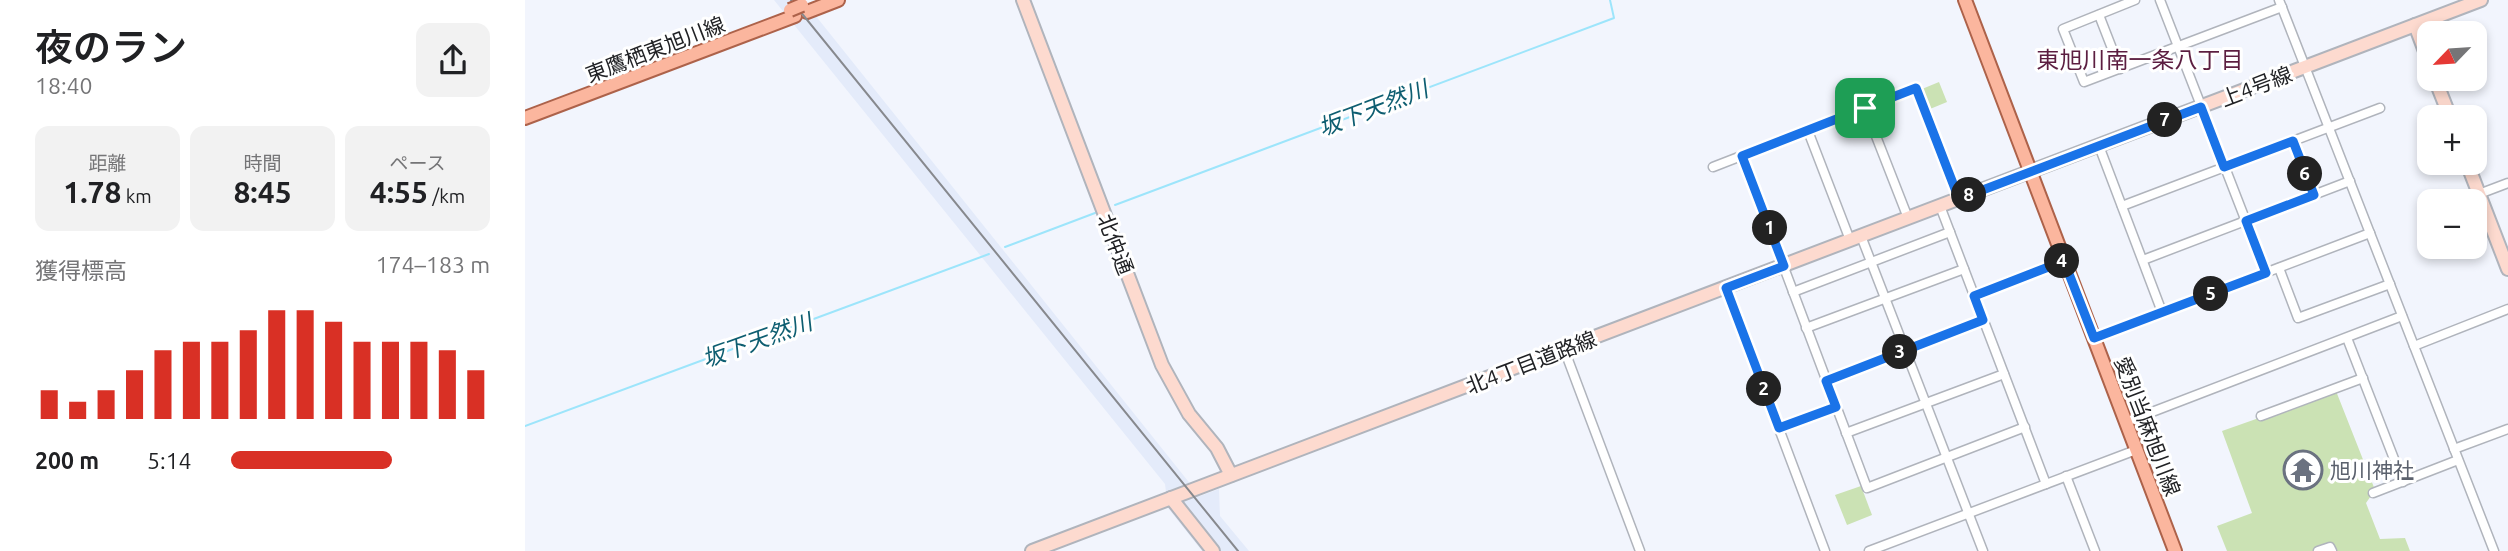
<!DOCTYPE html>
<html lang="ja">
<head>
<meta charset="utf-8">
<style>
	:root { --surface:#fff; --page:#f2f2f2; --text:#202124; --muted:#757577; --accent:#d93025 }
	body { margin:0; font-family:Ubuntu,"Noto Sans JP",sans-serif; background:var(--page); color:var(--text); height:100vh; display:flex; flex-direction:column; font-size:26px; white-space:nowrap }
	* { box-sizing:border-box; margin:0 }
	p { font-size:23px; color:var(--muted) }
	.icon { flex:none; width:38px; height:38px; fill:none; stroke:currentColor; stroke-width:2; stroke-linecap:round; stroke-linejoin:round }
	.map { position:relative; flex:1; overflow:hidden }
	.details { display:flex; flex-direction:column; background:var(--surface); width:525px }
	.details>* { flex:none }
	.needle { width:46px; rotate:245deg }
	.controls { position:absolute; left:1892px; top:21px; display:grid; gap:14px }
	.controls a { display:grid; place-items:center; width:70px; height:70px; border-radius:14px; background:var(--surface); box-shadow:0 4px 10px #0003; font-size:35px }
	.pin { position:absolute; display:grid; place-items:center; width:60px; height:60px; color:#fff; margin:-30px; border-radius:14px; box-shadow:0 4px 10px #0006 }
	.km { position:absolute; width:35px; height:35px; margin:-18px; border-radius:50%; background:#222; color:#fff; font-size:19px; line-height:35px; text-align:center }
	.round { display:grid; place-items:center; flex:none; width:74px; height:74px; border-radius:14px; background:var(--page) }
	.headline { display:flex; align-items:center; justify-content:space-between; height:119px; padding:0 35px }
	h1 { font-size:38px; font-weight:600; line-height:52px }
	.metrics { display:grid; grid-template-columns:repeat(3,1fr); gap:10px; height:119px; padding:7px 35px }
	.metrics div { display:grid; align-content:center; border-radius:14px; background:var(--page); text-align:center }
	.metrics b { font-size:30px; font-weight:600 }
	.metrics small { font-size:19px; font-weight:400 }
	.metrics p { font-size:19px }
	.chart { height:196px; padding:14px 35px }
	.chart p { display:flex; justify-content:space-between }
	.chart svg { width:100%; height:126px; margin-top:7px; stroke:var(--accent); stroke-width:6 }
	ul { padding:0 35px; list-style:none; font-size:23px }
	li { display:grid; grid-template-columns:112px 84px 1fr; align-items:center; height:52px }
	li i { height:18px; border-radius:9px; background:var(--accent) }
	main { display:flex; flex:1; min-height:0 }
	.map>svg:first-child { display:block }
	.built { fill:#e4ebfa }
	.green { fill:#cbe2b4 }
	.lines { fill:none; stroke-linecap:round; stroke-linejoin:round }
	.stream { stroke:#9de5fb; stroke-width:2 }
	.street-casing { stroke:#b0b4bc; stroke-width:11 }
	.secondary-casing { stroke:#b0b4bc; stroke-width:16 }
	.primary-casing { stroke:#ad624a; stroke-width:16 }
	.street { stroke:#fff; stroke-width:8 }
	.secondary { stroke:#fddacf; stroke-width:12 }
	.primary { stroke:#fbb69e; stroke-width:12 }
	.rail { stroke:#87898e; stroke-width:2 }
	.primary-bridge-casing { stroke:#ad624a; stroke-width:16; stroke-linecap:butt }
	.primary-bridge { stroke:#fbb69e; stroke-width:12 }
	.route-casing { stroke:#fff; stroke-width:14 }
	.route { stroke:#1a73e8; stroke-width:9 }
	.labels { text-anchor:middle; dominant-baseline:central; stroke-width:6; stroke-linejoin:round; paint-order:stroke }
	.street-label { font-size:21px; fill:#212225; stroke:#fff }
	.worship-label { font-size:21px; fill:#5b616d; stroke:#fff; text-anchor:start }
	.neighbourhood-label { font-size:23px; fill:#5c1e41; stroke:#fff }
	.water-label { font-size:23px; font-style:italic; fill:#0e5e71; stroke:#fff }
</style>
</head>
<body>
<main>
<section class="details">
<div class="headline"><div><h1>夜のラン</h1><p>18:40</p></div><a class="round"><svg class="icon" aria-label="share" viewBox="0 0 24 24"><path d="M12 15V3M7 8l5-5 5 5M5 13v7h14v-7"/></svg></a></div>
<div class="metrics">
<div><p>距離</p><b>1.78<small> km</small></b></div>
<div><p>時間</p><b>8:45</b></div>
<div><p>ペース</p><b>4:55<small> /km</small></b></div>
</div>
<div class="chart"><p><span>獲得標高</span>174–183 m</p>
<svg viewBox="0 0 160 44" preserveAspectRatio="none"><path d="M5 44V34M15 44V38M25 44V34M35 44V27M45 44V20M55 44V17M65 44V17M75 44V13M85 44V6M95 44V6M105 44V10M115 44V17M125 44V17M135 44V17M145 44V20M155 44V27"/></svg>
</div>
<ul>
<li><b>200 m</b>5:14<i style="width:62%"></i></li>
</ul>
</section>
<div class="map">
<svg width="1983" height="551" viewBox="0 0 1983 551">
	<rect width="100%" height="100%" fill="#f2f5fd"/>
	<polygon class="built" points="249,0 278,0 675,496 694,489 695,516 724,551 677,551 643,508 640,484"/>
	<g class="green">
		<polygon points="1414,82 1422,102 1405,109 1397,89"/>
		<polygon points="1811,391 1850,490 1841,503 1855,539 1880,538 1885,551 1702,551 1692,526 1727,513 1697,431"/>
		<polygon points="1336,486 1347,515 1322,525 1310,495"/>
	</g>
	<g class="lines">
		<g class="stream">
			<polyline points="590,205 1089,18 1085,0"/>
			<polyline points="480,247 570,213"/>
			<polyline points="0,426 464,254"/>
		</g>
		<defs>
			<g id="street">
				<polyline points="1610,0 1538,29 1559,82 1757,7"/>
				<polyline points="1635,0 1741,273"/>
				<polyline points="1754,0 1969,551"/>
				<polyline points="1574,15 1595,69"/>
				<polyline points="1340,108 1383,218"/>
				<polyline points="1283,131 1325,240"/>
				<polyline points="1767,141 1789,195"/>
				<polyline points="1574,146 1637,312"/>
				<polyline points="1217,156 1342,488 1500,427"/>
				<polyline points="1188,167 1391,88 1434,199"/>
				<polyline points="1954,194 1983,183"/>
				<polyline points="1415,206 1521,484"/>
				<polyline points="1597,206 1855,108"/>
				<polyline points="1336,236 1458,551"/>
				<polyline points="1618,260 1825,181"/>
				<polyline points="1754,268 1773,318 1865,284"/>
				<polyline points="1201,288 1300,551"/>
				<polyline points="1268,292 1425,232"/>
				<polyline points="1449,295 1539,261"/>
				<polyline points="1281,328 1439,269"/>
				<polyline points="1569,338 1845,233"/>
				<polyline points="1822,338 1878,482"/>
				<polyline points="1889,346 1983,309"/>
				<polyline points="1039,349 1115,551"/>
				<polyline points="1301,381 1459,320"/>
				<polyline points="1736,416 1838,378"/>
				<polyline points="1601,422 1877,316"/>
				<polyline points="1254,428 1311,407"/>
				<polyline points="1321,433 1479,374"/>
				<polyline points="1929,449 1983,429"/>
				<polyline points="1541,476 1570,551"/>
				<polyline points="1848,493 1933,460"/>
				<polyline points="1344,551 1611,450"/>
				<polyline points="1793,551 1805,547 1807,551"/>
			</g>
			<g id="secondary">
				<polyline points="498,0 637,365 664,414 692,448 706,475"/>
				<polyline points="1890,25 1904,62"/>
				<polyline points="1910,79 1925,117"/>
				<polyline points="1942,163 1983,269"/>
				<polyline points="646,498 688,551"/>
				<polyline points="507,551 1956,0"/>
			</g>
			<g id="primary">
				<polyline points="1440,0 1650,551"/>
				<polyline points="282,12 313,0"/>
				<polyline points="0,118 270,16"/>
			</g>
		</defs>
		<use href="#street" class="street-casing"/>
		<use href="#secondary" class="secondary-casing"/>
		<use href="#primary" class="primary-casing"/>
		<use href="#street" class="street"/>
		<use href="#secondary" class="secondary"/>
		<use href="#primary" class="primary"/>
		<polyline class="rail" points="266,0 713,551"/>
		<defs>
			<polyline id="primary-bridge" points="265,10 277,5"/>
		</defs>
		<use href="#primary-bridge" class="primary-bridge-casing"/>
		<use href="#primary-bridge" class="primary-bridge"/>
	</g>
	<g class="lines">
		<defs>
			<polygon id="route" points="1391,88 1434,199 1676,107 1699,167 1768,141 1789,195 1721,221 1741,273 1569,338 1539,261 1449,296 1458,320 1301,381 1311,407 1254,428 1201,288 1259,266 1217,156"/>
		</defs>
		<use href="#route" class="route-casing"/>
		<use href="#route" class="route"/>
	</g>
	<defs>
		<symbol id="temple-ring" viewBox="-11 -11 22 22"><circle r="9.5" fill="#fff" stroke="#6b7280" stroke-width="1.5"/><path d="M0-6L5-2H3V0L6.5 2.5H4V6H1.5V3h-3V6H-4V2.5H-6.5L-3 0V-2H-5Z" fill="#6b7280"/></symbol>
	</defs>
	<g fill-rule="evenodd">
		<use href="#temple-ring" x="1756" y="448" width="44" height="44"/>
	</g>
	<g class="labels">
		<g class="street-label">
			<text transform="translate(130 49) rotate(-21)">東鷹栖東旭川線</text>
			<text transform="translate(1731 86) rotate(-21)">上4号線</text>
			<text transform="translate(591 244) rotate(69)">北仲通</text>
			<text transform="translate(1006 362) rotate(-21)">北4丁目道路線</text>
			<text transform="translate(1623 426) rotate(69)">愛別当麻旭川線</text>
		</g>
		<g class="worship-label">
			<text x="1805" y="470">旭川神社</text>
		</g>
		<g class="neighbourhood-label">
			<text x="1615" y="59">東旭川南一条八丁目</text>
		</g>
		<g class="water-label">
			<text transform="translate(848 108) rotate(-21)">坂下天然川</text>
			<text transform="translate(232 340) rotate(-20)">坂下天然川</text>
		</g>
	</g>
</svg>
<div class="controls">
<a><svg class="needle" viewBox="-14 -14 28 28"><path d="M0-13l5 13h-10z" fill="#e53935"/><path d="M0 13l5-13h-10z" fill="#757577"/></svg></a>
<a>+</a>
<a>−</a>
</div>
<div class="pin" style="left:1340px;top:108px;background:#1e9e55"><svg class="icon" aria-label="arrive" viewBox="0 0 24 24"><path d="M6 21V4h12l-3 4 3 4H6"/></svg></div>
<b class="km" style="left:1245px;top:228px">1</b>
<b class="km" style="left:1239px;top:389px">2</b>
<b class="km" style="left:1375px;top:352px">3</b>
<b class="km" style="left:1537px;top:261px">4</b>
<b class="km" style="left:1686px;top:294px">5</b>
<b class="km" style="left:1780px;top:174px">6</b>
<b class="km" style="left:1640px;top:120px">7</b>
<b class="km" style="left:1444px;top:195px">8</b>
</div>
</main>
</body>
</html>
